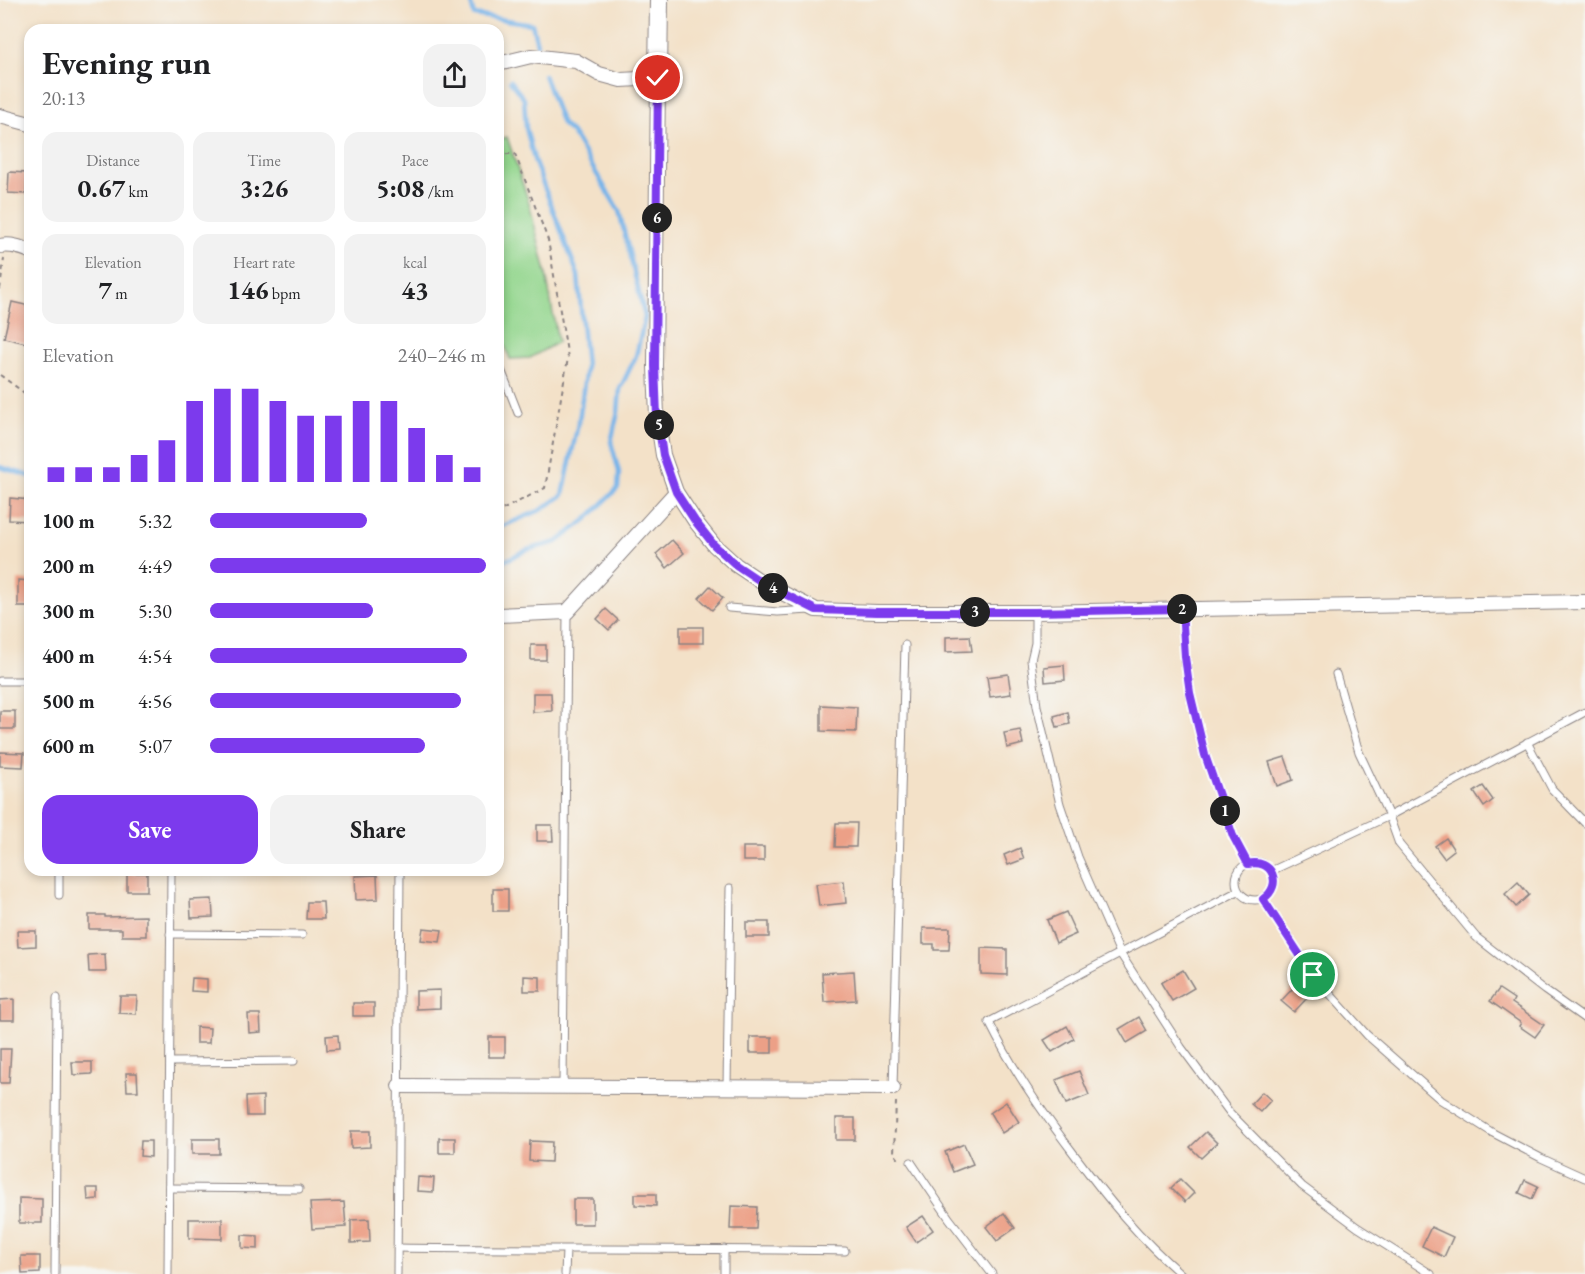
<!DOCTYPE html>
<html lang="en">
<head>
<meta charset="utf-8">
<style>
	:root { --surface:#fff; --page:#f2f2f2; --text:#202124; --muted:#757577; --accent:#7c3aed }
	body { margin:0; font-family:"EB Garamond",serif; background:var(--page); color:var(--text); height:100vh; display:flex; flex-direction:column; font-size:22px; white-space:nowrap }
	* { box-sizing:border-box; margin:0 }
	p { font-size:20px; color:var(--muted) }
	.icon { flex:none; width:33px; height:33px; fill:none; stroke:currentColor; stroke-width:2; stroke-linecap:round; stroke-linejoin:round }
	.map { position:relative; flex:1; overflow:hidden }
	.panel { position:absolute; left:24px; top:24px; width:480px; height:852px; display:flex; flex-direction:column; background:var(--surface); border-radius:18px; box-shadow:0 3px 9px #0003 }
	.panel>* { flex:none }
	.pin { position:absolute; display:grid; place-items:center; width:51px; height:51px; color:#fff; margin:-26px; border:3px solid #fff; border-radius:50%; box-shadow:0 2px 6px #0007 }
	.km { position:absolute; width:30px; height:30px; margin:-15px; border-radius:50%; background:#222; color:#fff; font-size:16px; line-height:30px; text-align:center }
	.round { display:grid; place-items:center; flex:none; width:63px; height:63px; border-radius:18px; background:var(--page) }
	.overview { display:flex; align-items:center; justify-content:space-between; height:102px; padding:0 18px }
	h1 { font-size:33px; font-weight:700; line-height:45px }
	.stats { display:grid; grid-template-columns:repeat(3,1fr); gap:9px; height:102px; padding:6px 18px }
	.stats div { display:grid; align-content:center; border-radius:15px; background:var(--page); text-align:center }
	.stats b { font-size:26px; font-weight:700 }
	.stats small { font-size:16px; font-weight:400 }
	.stats p { font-size:16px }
	.chart { height:168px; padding:12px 18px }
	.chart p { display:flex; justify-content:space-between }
	.chart svg { width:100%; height:108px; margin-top:6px; stroke:var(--accent); stroke-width:6 }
	.cta { display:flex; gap:12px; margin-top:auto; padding:12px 18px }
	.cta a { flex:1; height:69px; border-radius:18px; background:var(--accent); color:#fff; font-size:24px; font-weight:700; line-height:69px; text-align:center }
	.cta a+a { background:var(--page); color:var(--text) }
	ul { padding:0 18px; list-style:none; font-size:20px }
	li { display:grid; grid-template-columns:96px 72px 1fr; align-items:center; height:45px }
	li i { height:15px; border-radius:8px; background:var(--accent) }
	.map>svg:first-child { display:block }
	.green { fill:#93d68d; stroke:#5a7c64; stroke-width:1.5 }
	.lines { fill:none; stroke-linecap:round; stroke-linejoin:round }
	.stream { stroke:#77b4e9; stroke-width:4.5 }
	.building { fill:#eca087 }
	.lane-casing { stroke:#8a8282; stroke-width:9 }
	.street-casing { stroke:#8a8282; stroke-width:16 }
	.secondary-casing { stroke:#8a8282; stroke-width:20 }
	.path { stroke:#8a8282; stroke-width:2; stroke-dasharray:4.5 4.5; stroke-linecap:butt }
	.lane { stroke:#fff; stroke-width:7 }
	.street { stroke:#fff; stroke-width:14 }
	.secondary { stroke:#fff; stroke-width:18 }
	.route-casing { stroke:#fff; stroke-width:12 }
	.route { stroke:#7c3aed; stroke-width:8 }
</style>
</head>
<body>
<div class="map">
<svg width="1585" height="1274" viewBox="0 0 1585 1274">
	<rect width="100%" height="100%" fill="#f6f6f2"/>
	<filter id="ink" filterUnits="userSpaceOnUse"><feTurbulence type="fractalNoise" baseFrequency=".0167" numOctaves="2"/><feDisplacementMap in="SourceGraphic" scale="12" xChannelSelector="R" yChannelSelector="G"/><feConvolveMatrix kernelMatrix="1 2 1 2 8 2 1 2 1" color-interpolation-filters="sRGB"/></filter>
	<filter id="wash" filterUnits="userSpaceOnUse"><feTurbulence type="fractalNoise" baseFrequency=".008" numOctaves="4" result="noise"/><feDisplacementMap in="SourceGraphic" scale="24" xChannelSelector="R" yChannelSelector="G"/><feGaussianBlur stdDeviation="1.35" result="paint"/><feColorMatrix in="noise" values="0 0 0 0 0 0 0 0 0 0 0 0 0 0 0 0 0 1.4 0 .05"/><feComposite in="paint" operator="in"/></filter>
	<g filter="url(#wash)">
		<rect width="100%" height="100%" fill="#f3e1c8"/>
		<polygon class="green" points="507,137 529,203 545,268 558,342 530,358 510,359 498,327 498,140"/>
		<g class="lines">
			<g class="stream">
				<polyline points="470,0 474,15 532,24 537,44"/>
				<polyline points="0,467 30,476"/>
				<polyline points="498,528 541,510 563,495 580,414 586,367 578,275 535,163 526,128 524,99 510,81"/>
				<polyline points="498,564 527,550 557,542 587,519 618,488 619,472 611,442 618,412 620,389 636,356 645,317 619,211 572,133 562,124 544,75"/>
			</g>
		</g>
		<g id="blocks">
			<g class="building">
				<polygon points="9,172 27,173 26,194 8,193"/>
				<polygon points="12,302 30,306 30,325 26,343 4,338"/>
				<polygon points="10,498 30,500 30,521 9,520"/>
				<polygon points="672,540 684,553 667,568 656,554"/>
				<polygon points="18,580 30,581 30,607 18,607"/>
				<polygon points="710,586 723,598 712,610 699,598"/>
				<polygon points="606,609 618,620 609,630 597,619"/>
				<rect x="680" y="627" width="23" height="16"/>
				<polygon points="970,636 972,651 946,652 946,637"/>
				<rect x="531" y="645" width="15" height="15"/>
				<polygon points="1064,665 1065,680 1045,682 1044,667"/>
				<polygon points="1008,674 1011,694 990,697 987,677"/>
				<polygon points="533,693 551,693 552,711 533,712"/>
				<polygon points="821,705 857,707 856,732 821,731"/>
				<rect x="0" y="711" width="15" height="18"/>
				<polygon points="1068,712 1070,724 1057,727 1054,716"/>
				<polygon points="1020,730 1023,744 1007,748 1004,733"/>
				<polygon points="0,752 24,753 23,767 0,766"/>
				<polygon points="1285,757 1293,780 1277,786 1269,762"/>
				<polygon points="1483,786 1493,800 1484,807 1474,792"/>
				<polygon points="836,823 857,823 856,847 835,847"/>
				<polygon points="537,825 552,825 553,841 537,841"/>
				<polygon points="1446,838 1454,850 1444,858 1435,846"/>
				<rect x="743" y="847" width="21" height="14"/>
				<polygon points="1020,848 1024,859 1008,865 1004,855"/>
				<rect x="127" y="873" width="20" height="18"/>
				<polygon points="377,875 378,899 356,900 355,876"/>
				<polygon points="844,881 846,903 819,906 816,884"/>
				<polygon points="1518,882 1529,895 1516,907 1505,894"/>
				<rect x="493" y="889" width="15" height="22"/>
				<polygon points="212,899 213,917 191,918 190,900"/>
				<polygon points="307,902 323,902 324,919 306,919"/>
				<polygon points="1066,912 1076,934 1056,943 1047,920"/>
				<polygon points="89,915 105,915 105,917 146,916 146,936 122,936 122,929 89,929"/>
				<rect x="746" y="922" width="23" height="15"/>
				<polygon points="423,928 442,930 440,942 421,940"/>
				<polygon points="923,928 950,928 949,950 934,950 934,944 923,944"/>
				<polygon points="17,931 36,931 36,946 18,947"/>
				<polygon points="981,948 1007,949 1007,975 981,974"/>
				<polygon points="105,954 106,972 89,972 88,955"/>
				<polygon points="1183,970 1194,988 1172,1001 1161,983"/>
				<polygon points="854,971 856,1000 824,1002 822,973"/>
				<polygon points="524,976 540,977 540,991 524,991"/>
				<polygon points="192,978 207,979 207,992 191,991"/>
				<polygon points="1295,986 1308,997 1294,1012 1281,1001"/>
				<polygon points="1499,989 1514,999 1512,1003 1544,1025 1535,1037 1519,1026 1521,1023 1490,1001"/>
				<polygon points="440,990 440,1008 416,1009 416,991"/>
				<polygon points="120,996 137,996 136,1014 119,1013"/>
				<polygon points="14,999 14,1020 0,1020 0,1000"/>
				<rect x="353" y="1003" width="21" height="13"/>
				<polygon points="248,1014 260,1014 261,1032 249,1033"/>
				<polygon points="1139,1017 1147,1031 1127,1043 1119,1029"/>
				<polygon points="1067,1026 1074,1039 1052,1052 1044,1040"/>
				<polygon points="196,1027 210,1028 209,1043 196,1043"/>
				<polygon points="338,1035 339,1049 327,1050 326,1036"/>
				<rect x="489" y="1037" width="16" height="20"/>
				<rect x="750" y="1037" width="22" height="16"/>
				<polygon points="0,1049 11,1049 9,1083 0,1083"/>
				<polygon points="72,1062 92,1062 92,1074 73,1075"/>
				<polygon points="1079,1071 1089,1095 1066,1104 1056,1080"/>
				<polygon points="126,1073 137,1073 138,1091 127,1091"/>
				<polygon points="1262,1092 1271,1100 1260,1112 1251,1104"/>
				<polygon points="263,1096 263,1116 247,1116 246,1097"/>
				<polygon points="1006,1102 1019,1122 1002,1133 990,1113"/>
				<rect x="836" y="1118" width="19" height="22"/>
				<polygon points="351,1131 370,1131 370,1147 351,1148"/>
				<polygon points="1206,1132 1217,1143 1201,1158 1190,1147"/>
				<rect x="439" y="1138" width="16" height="15"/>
				<rect x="192" y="1139" width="27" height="15"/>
				<polygon points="141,1141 151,1141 151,1157 140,1156"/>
				<polygon points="530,1141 552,1142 551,1162 529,1161"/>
				<polygon points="964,1144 973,1164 953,1172 945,1152"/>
				<polygon points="418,1177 434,1178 433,1192 417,1191"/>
				<polygon points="1180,1179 1194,1193 1185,1202 1171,1188"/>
				<polygon points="1525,1180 1538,1186 1532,1199 1519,1193"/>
				<polygon points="87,1188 98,1188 98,1199 88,1200"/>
				<polygon points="635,1194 656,1194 656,1206 635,1205"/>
				<polygon points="19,1198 42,1199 42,1223 19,1223"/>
				<rect x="573" y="1199" width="20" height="25"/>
				<polygon points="344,1202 346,1227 312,1229 310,1203"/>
				<polygon points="731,1206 757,1207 756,1229 730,1229"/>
				<polygon points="1004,1213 1015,1228 997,1241 986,1227"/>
				<polygon points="923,1216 933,1230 916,1242 906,1227"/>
				<polygon points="189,1219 222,1219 222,1239 189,1238"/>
				<polygon points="369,1219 370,1242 351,1243 351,1220"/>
				<polygon points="1431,1227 1453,1237 1444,1257 1422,1246"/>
				<polygon points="242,1235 258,1236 258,1249 242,1248"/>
				<polygon points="21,1256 40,1256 40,1273 22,1274"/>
			</g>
		</g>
	</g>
	<g filter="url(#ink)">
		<use href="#blocks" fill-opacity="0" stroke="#8a8282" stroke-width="1.5"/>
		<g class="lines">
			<defs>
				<g id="lane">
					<polyline points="498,362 518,413"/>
					<polyline points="729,608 778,612 810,610"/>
					<polyline points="1182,609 1185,657 1190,693 1205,755 1233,836 1248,864"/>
					<polyline points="1035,612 1035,643 1031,660 1037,706 1060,804 1078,857 1120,953 1181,1047 1230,1113 1302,1186 1357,1227 1431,1274"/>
					<polyline points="0,681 30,681"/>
					<polyline points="1585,712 1389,816 1399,844 1476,937 1544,990 1585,1019"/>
					<polyline points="1527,742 1552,789 1585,823"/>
					<circle cx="1255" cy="881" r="19"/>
					<polyline points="59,870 59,895"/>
					<polyline points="1271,871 1389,816 1359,752 1336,674"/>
					<polyline points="1263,899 1313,975 1367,1035 1441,1100 1493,1133 1541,1158 1585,1178"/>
					<polyline points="170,934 302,935"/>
					<polyline points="170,1062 294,1061"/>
					<polyline points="563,1086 567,612"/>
					<polyline points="727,1087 730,888"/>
					<polyline points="893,1088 905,645"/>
					<polyline points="911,1162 949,1218 992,1274"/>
					<polyline points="169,1188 299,1189"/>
					<path d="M 398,1248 C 547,1250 696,1248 845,1251"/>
					<polyline points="55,1274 57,998"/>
					<polyline points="168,1274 171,870"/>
					<polyline points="397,1274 400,870"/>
					<polyline points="565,1274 566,1250"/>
					<polyline points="724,1274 724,1249"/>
					<path d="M 1181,1274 C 1140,1239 1106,1197 1074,1154 C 1042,1112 1012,1069 989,1022 L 1238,891"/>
				</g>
				<g id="street">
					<polyline points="498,64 531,56 576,61 599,74 621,80 658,78 655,366 657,416 663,455 676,492 695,521 714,545 736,565 763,583 816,610 877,612 1035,612 1585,602"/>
					<polyline points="0,116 30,124"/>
					<path d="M 0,246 C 11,244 20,247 30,251"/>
					<polyline points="498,615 567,612 676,492"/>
					<polyline points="399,1086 893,1088"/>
				</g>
				<polyline id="secondary" points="658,78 659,0"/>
			</defs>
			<use href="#lane" class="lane-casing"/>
			<use href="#street" class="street-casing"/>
			<use href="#secondary" class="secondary-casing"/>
			<g class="path">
				<polyline points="498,159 507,154 515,154 548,240 568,358 545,488 498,512"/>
				<polyline points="0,289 4,259"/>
				<polyline points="0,375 30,397"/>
				<polyline points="896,1102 894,1153 900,1161"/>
			</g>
			<use href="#lane" class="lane"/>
			<use href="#street" class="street"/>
			<use href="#secondary" class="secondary"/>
		</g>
	</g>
	<g class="lines" filter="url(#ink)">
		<defs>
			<path id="route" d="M 658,78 L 655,366 L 657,416 L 663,455 L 676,492 L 695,521 L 714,545 L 736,565 L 763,583 L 816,610 L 877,612 L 1035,612 L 1182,609 L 1185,657 L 1190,693 L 1205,755 L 1233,836 L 1248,864 C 1272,858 1284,885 1263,899 L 1313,975"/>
		</defs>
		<use href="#route" class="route-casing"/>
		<use href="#route" class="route"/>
	</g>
</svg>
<div class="pin" style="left:1313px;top:975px;background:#1e9e55"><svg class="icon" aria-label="arrive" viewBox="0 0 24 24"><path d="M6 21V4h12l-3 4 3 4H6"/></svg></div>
<div class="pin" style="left:658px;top:78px;background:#d93025"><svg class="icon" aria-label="check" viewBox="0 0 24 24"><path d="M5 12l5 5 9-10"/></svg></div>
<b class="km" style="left:1225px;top:811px">1</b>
<b class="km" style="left:1182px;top:609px">2</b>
<b class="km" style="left:975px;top:612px">3</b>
<b class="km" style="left:773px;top:588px">4</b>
<b class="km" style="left:659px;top:425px">5</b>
<b class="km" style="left:657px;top:218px">6</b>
<section class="panel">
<div class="overview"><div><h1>Evening run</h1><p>20:13</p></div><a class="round"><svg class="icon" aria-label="share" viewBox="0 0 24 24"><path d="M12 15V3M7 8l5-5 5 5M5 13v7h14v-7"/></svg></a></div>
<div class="stats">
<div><p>Distance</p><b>0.67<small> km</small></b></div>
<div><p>Time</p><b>3:26</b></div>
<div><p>Pace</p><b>5:08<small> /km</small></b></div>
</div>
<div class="stats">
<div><p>Elevation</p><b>7<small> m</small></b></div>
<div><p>Heart rate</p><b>146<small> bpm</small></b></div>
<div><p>kcal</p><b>43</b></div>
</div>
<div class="chart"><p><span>Elevation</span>240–246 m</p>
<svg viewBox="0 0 160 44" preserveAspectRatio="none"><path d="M5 44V38M15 44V38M25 44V38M35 44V33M45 44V27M55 44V11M65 44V6M75 44V6M85 44V11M95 44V17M105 44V17M115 44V11M125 44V11M135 44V22M145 44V33M155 44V38"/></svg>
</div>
<ul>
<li><b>100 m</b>5:32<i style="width:57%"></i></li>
<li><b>200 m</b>4:49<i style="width:100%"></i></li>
<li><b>300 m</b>5:30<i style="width:59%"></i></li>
<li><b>400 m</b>4:54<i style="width:93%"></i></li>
<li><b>500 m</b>4:56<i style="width:91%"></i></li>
<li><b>600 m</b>5:07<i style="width:78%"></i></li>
</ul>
<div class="cta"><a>Save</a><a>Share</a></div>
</section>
</div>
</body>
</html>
